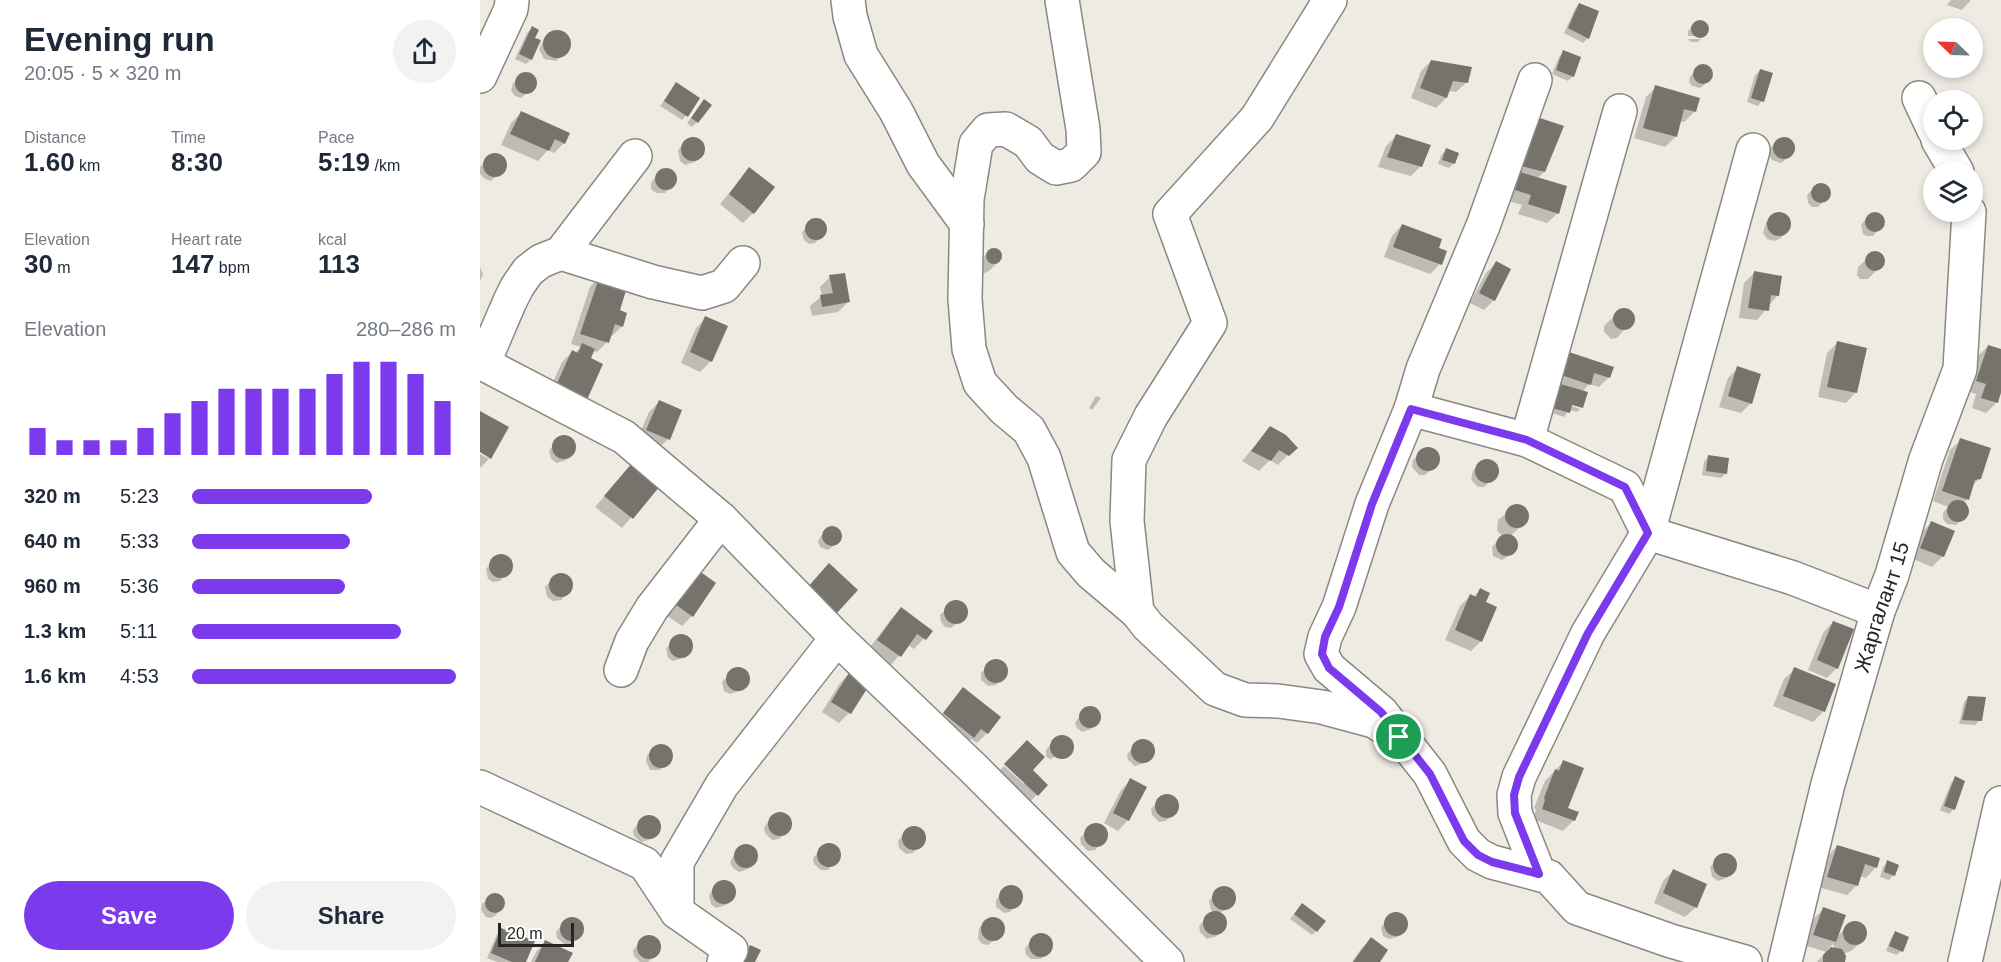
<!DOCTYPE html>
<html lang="en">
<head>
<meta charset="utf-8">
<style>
	:root { --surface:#fff; --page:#f2f2f3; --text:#1f2937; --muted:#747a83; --accent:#7c3aed }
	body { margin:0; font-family:Helvetica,sans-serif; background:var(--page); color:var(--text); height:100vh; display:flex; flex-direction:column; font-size:22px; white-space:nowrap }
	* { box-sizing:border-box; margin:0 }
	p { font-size:20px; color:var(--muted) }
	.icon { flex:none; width:33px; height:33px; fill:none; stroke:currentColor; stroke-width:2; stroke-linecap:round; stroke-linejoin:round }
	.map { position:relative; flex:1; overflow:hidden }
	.drawer { display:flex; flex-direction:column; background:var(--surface); width:480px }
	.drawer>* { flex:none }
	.needle { width:39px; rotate:293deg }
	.tools { position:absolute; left:1443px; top:18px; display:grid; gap:12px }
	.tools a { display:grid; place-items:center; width:60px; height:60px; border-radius:50%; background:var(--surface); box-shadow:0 3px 9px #0003; font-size:30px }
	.scale { position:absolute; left:18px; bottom:15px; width:76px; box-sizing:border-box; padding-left:6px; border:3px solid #262522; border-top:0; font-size:16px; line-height:21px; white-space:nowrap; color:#262522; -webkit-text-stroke:4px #fff; paint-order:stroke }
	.pin { position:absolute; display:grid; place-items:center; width:51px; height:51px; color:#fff; margin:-26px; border:3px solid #fff; border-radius:50%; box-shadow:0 2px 6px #0007 }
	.round { display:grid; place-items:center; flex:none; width:63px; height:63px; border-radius:32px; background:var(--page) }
	.head { display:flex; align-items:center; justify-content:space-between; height:102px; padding:0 24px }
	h1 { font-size:33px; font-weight:600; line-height:45px }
	.metrics { display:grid; grid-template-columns:repeat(3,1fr); gap:9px; height:102px; padding:6px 24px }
	.metrics div { display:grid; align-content:center }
	.metrics b { font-size:26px; font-weight:600 }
	.metrics small { font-size:16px; font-weight:400 }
	.metrics p { font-size:16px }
	.chart { height:168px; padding:12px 24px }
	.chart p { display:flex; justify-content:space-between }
	.chart svg { width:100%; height:108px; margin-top:6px; stroke:var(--accent); stroke-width:6 }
	.button { display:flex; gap:12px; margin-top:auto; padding:12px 24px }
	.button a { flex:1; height:69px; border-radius:36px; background:var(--accent); color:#fff; font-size:24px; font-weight:600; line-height:69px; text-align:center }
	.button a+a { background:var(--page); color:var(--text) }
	ul { padding:0 24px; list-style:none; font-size:20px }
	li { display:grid; grid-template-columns:96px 72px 1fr; align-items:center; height:45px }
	li i { height:15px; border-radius:8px; background:var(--accent) }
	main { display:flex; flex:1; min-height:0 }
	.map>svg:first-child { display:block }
	.shadow { fill:#0003; fill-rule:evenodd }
	.building { fill:#76736c }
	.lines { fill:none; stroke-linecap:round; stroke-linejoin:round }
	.minor-casing { stroke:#8b8882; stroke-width:36 }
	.minor { stroke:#fff; stroke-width:33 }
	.route-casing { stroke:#fff; stroke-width:12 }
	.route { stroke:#7c3aed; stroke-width:8 }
	.labels { text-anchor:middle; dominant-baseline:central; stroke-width:6; stroke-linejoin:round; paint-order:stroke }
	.street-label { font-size:21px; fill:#262522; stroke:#fff }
</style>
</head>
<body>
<main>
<section class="drawer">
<div class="head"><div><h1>Evening run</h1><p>20:05 · 5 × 320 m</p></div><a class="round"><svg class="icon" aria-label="share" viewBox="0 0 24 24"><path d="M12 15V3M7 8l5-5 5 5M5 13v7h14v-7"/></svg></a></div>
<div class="metrics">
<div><p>Distance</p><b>1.60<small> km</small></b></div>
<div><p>Time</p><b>8:30</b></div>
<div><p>Pace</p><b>5:19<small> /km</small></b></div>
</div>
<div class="metrics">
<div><p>Elevation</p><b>30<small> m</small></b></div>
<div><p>Heart rate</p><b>147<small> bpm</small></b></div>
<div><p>kcal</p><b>113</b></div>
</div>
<div class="chart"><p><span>Elevation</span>280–286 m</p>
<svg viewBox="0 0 160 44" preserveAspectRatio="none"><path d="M5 44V33M15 44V38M25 44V38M35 44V38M45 44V33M55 44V27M65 44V22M75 44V17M85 44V17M95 44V17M105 44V17M115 44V11M125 44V6M135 44V6M145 44V11M155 44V22"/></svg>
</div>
<ul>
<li><b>320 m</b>5:23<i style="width:68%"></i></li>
<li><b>640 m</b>5:33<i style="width:60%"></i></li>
<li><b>960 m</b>5:36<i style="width:58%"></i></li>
<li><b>1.3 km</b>5:11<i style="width:79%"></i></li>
<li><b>1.6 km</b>4:53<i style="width:100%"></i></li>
</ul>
<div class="button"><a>Save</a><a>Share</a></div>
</section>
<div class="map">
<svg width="1521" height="962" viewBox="0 0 1521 962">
	<rect width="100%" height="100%" fill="#eeebe3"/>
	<g class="shadow">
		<polygon points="1471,0 1491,0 1482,10 1467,5"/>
		<polygon points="1099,4 1108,38 1103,43 1084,33 1095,9"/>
		<polygon points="1217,22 1223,22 1226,25 1227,33 1224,36 1208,36 1208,39 1208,31"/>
		<polygon points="52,28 53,38 51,59 46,64 35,59 47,33"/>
		<polygon points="76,32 84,33 89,39 88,51 76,61 64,59 59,49 63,41"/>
		<polygon points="1208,39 1221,39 1218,42 1211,42"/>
		<polygon points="1083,52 1093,76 1088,81 1072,74 1079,57"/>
		<polygon points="951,61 987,82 976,92 968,91 966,98 956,108 931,98 941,71"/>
		<polygon points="1222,66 1228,68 1232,74 1230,80 1220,88 1212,86 1209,82 1210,76"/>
		<polygon points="1280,71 1282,101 1278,106 1267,102 1275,75"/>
		<polygon points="46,74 51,76 54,81 54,87 41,98 35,96 31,91 33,83"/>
		<polygon points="196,84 206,116 202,120 180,106"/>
		<polygon points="1176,87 1218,99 1214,112 1204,122 1200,121 1195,137 1185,147 1154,138 1166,97"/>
		<polygon points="224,101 217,122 212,127 207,123"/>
		<polygon points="41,113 84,143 74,153 68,150 58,161 21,145 31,123"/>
		<polygon points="1047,129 1064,172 1057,179 1078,213 1067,223 1038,214 1042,205 1025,200"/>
		<polygon points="916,136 941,166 931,176 898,167 906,146"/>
		<polygon points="211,139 218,140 223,144 224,151 215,162 205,165 200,161 198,150 205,142"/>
		<polygon points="1303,139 1311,142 1313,148 1312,154 1301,163 1292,160 1289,155 1292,146"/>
		<polygon points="966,150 974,163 969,168 958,164 961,155"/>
		<polygon points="13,155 19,155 26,163 24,169 11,181 5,179 0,174 0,167"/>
		<polygon points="269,169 273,213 263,223 240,204"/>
		<polygon points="188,171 193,174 194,183 185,193 176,193 171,189 171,183 179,173"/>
		<polygon points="1336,185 1345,185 1349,190 1349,195 1338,207 1332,207 1328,203 1327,195"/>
		<polygon points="1297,214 1307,217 1310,227 1301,238 1294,241 1287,239 1283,233 1286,222"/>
		<polygon points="1389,215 1398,215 1402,218 1403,224 1393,236 1387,236 1383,234 1381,225"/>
		<polygon points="339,221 344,224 345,233 335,243 329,244 324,240 322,232 331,222"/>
		<polygon points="922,225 960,264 950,274 904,257 912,236"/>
		<polygon points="516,249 520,252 521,256 519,261 509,271 502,274 499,261 510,251"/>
		<polygon points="1393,253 1401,255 1403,259 1403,264 1388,279 1380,279 1377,275 1378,267"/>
		<polygon points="1016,263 1014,300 1004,310 990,303 1006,273"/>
		<polygon points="0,267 3,275 0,281"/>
		<polygon points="1274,273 1298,295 1277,320 1259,318 1264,283"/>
		<polygon points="120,277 138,311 142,326 132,336 130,335 127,342 117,352 113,351 66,398 82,362 92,352 95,353 101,347 91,344 110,287"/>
		<polygon points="350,277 369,301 358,312 332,316 330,306 342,296 340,287"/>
		<polygon points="1145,309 1152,314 1153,320 1137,338 1131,339 1124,332 1124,326 1139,311"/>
		<polygon points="226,318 246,327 230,362 220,372 201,363 216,328"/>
		<polygon points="1357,343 1376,392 1366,403 1338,397 1347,353"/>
		<polygon points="1508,346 1521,350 1521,394 1516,403 1506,413 1492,408 1496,394 1487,391 1498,356"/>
		<polygon points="1086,353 1129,377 1119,387 1109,384 1102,392 1101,408 1101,406 1085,404 1100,409 1097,412 1089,410 1084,417 1066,411"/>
		<polygon points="1258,368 1271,403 1261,413 1239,407 1248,378"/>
		<polygon points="616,396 621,398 612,410 609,408"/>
		<polygon points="179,402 188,439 178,449 157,440 169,412"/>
		<polygon points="790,428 815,448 798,465 790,460 779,471 762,461"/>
		<polygon points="81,437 88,437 93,442 94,448 86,460 77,463 71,459 69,450"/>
		<polygon points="1481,440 1499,479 1492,486 1487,499 1483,504 1487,510 1486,516 1476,525 1467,524 1463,519 1463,513 1468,507 1453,501 1470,450"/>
		<polygon points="947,448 955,450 959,456 958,463 945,475 939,475 932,467 933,460 944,449"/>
		<polygon points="0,454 9,459 0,468"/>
		<polygon points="1228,457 1246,473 1241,478 1222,475 1224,462"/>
		<polygon points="1005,461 1011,462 1016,467 1015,477 1004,487 998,487 991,480 993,470"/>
		<polygon points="152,465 178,486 142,528 115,507"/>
		<polygon points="1035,506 1042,507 1046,511 1046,522 1030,536 1034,538 1037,544 1033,553 1022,560 1013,556 1012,547 1022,536 1017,530 1018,520"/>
		<polygon points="1451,523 1463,556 1452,567 1431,558 1441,533"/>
		<polygon points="352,527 357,529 360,534 358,542 348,550 340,547 338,542 340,537"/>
		<polygon points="22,556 28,558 31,568 20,581 13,582 8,579 6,569 15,558"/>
		<polygon points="77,575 84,575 91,582 91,589 81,600 73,601 67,597 65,587"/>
		<polygon points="208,582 212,616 202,626 186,615"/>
		<polygon points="1000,590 1004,603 1001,641 991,651 965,640 980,606 990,596 993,597"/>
		<polygon points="473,602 479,603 486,610 485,617 471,628 465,627 461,622 460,615"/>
		<polygon points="421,609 451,631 434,649 428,645 410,666 388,650 411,619"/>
		<polygon points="1353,622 1357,668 1347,678 1328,670 1343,633"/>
		<polygon points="205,636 210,641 211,647 203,658 193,661 188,658 186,649 195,638"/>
		<polygon points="513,661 520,661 526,669 525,675 516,685 508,686 501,680 501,673"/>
		<polygon points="255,669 261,669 267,673 268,680 260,691 250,694 244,691 242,682"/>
		<polygon points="1315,669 1354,685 1343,712 1333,722 1293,706 1304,679"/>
		<polygon points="370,673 369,713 359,723 342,712 360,683"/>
		<polygon points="483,689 507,733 497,743 491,739 483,747 454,724"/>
		<polygon points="1488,697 1500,720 1495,725 1479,724 1484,702"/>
		<polygon points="610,707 616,710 619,718 611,729 602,732 597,728 595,723 604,709"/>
		<polygon points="585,737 592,745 591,751 586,756 571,758 572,761 566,756 566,750 575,739"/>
		<polygon points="660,741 666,741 672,746 673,752 665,763 655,766 648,760 647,754"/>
		<polygon points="182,745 188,748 191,753 190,760 180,770 170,770 166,761 167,755"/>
		<polygon points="1083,762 1086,809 1097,813 1093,821 1083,831 1053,819 1056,810 1054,808 1065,781"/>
		<polygon points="524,766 544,784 544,780 551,770 566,785 547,805 515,775"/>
		<polygon points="1476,778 1474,809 1469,814 1460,810 1471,783"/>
		<polygon points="651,780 648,820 638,831 624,823 641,790"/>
		<polygon points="691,796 696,800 696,810 686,821 679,822 672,815 671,809 681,798"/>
		<polygon points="303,815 310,822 309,829 299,839 292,840 285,833 284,827 293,816"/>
		<polygon points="173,817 178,821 179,828 171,839 161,842 154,836 153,830 163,819"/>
		<polygon points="613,825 620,826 625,830 626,836 615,850 608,851 601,844 600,838"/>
		<polygon points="438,829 442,833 444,840 433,853 426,854 419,848 418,841 427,830"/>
		<polygon points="353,845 358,849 359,856 348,870 341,870 334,864 333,858 343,847"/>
		<polygon points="270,846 275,851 277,857 274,863 268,869 259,872 253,868 250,862 255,853 260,848"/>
		<polygon points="1357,846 1396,867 1386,878 1380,876 1377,885 1367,895 1338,887 1347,857"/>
		<polygon points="1246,855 1252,857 1255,866 1247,878 1238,881 1232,877 1230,867 1239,857"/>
		<polygon points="1407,862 1414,875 1409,880 1400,877 1403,867"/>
		<polygon points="1193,871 1216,907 1205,917 1174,903 1183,881"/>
		<polygon points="248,883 253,887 254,893 251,899 246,905 236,908 231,904 229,895 233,889 238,884"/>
		<polygon points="535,888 540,892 542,898 530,912 524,913 516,907 516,900 525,889"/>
		<polygon points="748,888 753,892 754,899 746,910 738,913 744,918 745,925 737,936 727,939 720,932 719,926 729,915 737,914 731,910 729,901 738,890"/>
		<polygon points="15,894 23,899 24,904 16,915 11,918 6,917 1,910 2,904"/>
		<polygon points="818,909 836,931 832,935 810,919"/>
		<path d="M 1344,909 L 1357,937 L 1368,925 L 1379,924 L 1383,928 L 1385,935 L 1382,941 L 1371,951 L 1363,954 L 1363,962 L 1337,962 L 1346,952 L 1324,945 L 1333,919 ZM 1353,944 L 1355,949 L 1347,950 Z"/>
		<polygon points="917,914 925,919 927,925 918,937 909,939 903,936 901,927 910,916"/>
		<polygon points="96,919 101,923 101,933 91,944 84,944 77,938 76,932 86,920"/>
		<polygon points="510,919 516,919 521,924 522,934 508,945 502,944 498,939 499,928"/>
		<polygon points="21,929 45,962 17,962 7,958 17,934"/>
		<polygon points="1415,933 1421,951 1417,955 1406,951 1411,938"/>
		<polygon points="557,935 563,935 571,942 570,948 561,959 551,959 546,955 545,948"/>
		<polygon points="166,937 173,938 178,942 178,952 168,962 160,962 154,956 153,950"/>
		<polygon points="891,939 898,962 872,962 881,949"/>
		<polygon points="66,942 87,962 51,962 56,952"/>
	</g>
	<g class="building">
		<polygon points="1099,3 1119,11 1109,39 1088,28"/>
		<circle cx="1220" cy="29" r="9"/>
		<polygon points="52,26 59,30 55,38 61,40 52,60 39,54"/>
		<circle cx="77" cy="44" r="14"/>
		<polygon points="1083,50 1101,57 1094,77 1076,70"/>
		<polygon points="951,60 992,67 988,83 973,81 967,98 940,88"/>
		<circle cx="1223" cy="74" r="10"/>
		<polygon points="1280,69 1293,73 1284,102 1271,98"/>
		<circle cx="46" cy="83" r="11"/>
		<polygon points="196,82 220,98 208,117 184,101"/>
		<polygon points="1175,85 1220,98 1216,112 1204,109 1197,137 1163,128"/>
		<polygon points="224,99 232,105 218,123 211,118"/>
		<polygon points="41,111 90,133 85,144 75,139 69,151 30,134"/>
		<polygon points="1057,117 1084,126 1065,172 1037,165"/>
		<polygon points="916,134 951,145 942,167 907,157"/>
		<circle cx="213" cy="149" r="12"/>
		<circle cx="1304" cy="148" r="11"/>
		<polygon points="966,148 979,153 975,164 962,160"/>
		<circle cx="15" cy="165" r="12"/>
		<polygon points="269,167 295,187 274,214 249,194"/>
		<circle cx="186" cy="179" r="11"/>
		<polygon points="1040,172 1087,186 1079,214 1048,204 1051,195 1035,190"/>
		<circle cx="1341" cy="193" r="10"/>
		<circle cx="1299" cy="224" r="12"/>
		<circle cx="1395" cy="222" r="10"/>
		<circle cx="336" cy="229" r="11"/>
		<polygon points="922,224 962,239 959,248 967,251 962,265 913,247"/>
		<circle cx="514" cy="256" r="8"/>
		<circle cx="1395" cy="261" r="10"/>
		<polygon points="1016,261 1031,269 1015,301 999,293"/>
		<polygon points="1274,271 1302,276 1299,296 1291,295 1289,311 1268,308"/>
		<polygon points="365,273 370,302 342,307 340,295 353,293 349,275"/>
		<polygon points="120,275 148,284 140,310 147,313 143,327 135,324 129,343 100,334"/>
		<circle cx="1144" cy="319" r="11"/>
		<polygon points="225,316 248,326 232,362 210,352"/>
		<polygon points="1357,341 1387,348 1377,393 1347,387"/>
		<polygon points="102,343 115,349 111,358 123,364 106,402 75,388 92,350 98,353"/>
		<polygon points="1508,345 1521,349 1521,392 1518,403 1501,398 1506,384 1496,381"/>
		<polygon points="1086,351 1134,367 1130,378 1114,373 1111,385 1078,374"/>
		<polygon points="1257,366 1281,374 1272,404 1248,396"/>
		<polygon points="1077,383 1108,392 1103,408 1092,405 1090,413 1069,407"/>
		<polygon points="179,400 202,410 190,440 166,430"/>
		<polygon points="0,411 29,427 11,459 0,452"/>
		<polygon points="790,426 806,435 818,448 809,456 799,450 791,461 771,451"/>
		<circle cx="84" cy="447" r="12"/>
		<polygon points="1480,438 1511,448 1501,479 1495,480 1489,500 1462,491"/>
		<circle cx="948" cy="459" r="12"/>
		<polygon points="1228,455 1249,458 1247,474 1226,471"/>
		<circle cx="1007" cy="471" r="12"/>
		<polygon points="152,463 180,486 153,519 124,496"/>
		<circle cx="1478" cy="511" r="11"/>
		<circle cx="1037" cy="516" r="12"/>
		<polygon points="1451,521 1475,531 1464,557 1440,548"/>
		<circle cx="352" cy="536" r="10"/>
		<circle cx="1027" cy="545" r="11"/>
		<circle cx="21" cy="566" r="12"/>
		<polygon points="349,563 378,590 356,614 327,588"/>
		<polygon points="218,570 236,583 213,617 195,604"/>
		<circle cx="81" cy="585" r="12"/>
		<polygon points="1000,588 1010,593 1006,602 1017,607 1002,642 975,630 990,594 996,597"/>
		<circle cx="476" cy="612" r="12"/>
		<polygon points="421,607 453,631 446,640 437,634 421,657 397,640"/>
		<polygon points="1353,621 1374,629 1358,669 1337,660"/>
		<circle cx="201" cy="646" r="12"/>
		<circle cx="516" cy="671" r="12"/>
		<polygon points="1314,667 1356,684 1345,712 1303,696"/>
		<circle cx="258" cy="679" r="12"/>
		<polygon points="370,671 390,684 371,714 351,702"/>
		<polygon points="483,687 521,717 508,734 501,729 494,738 463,713"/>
		<polygon points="1488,696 1506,697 1502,721 1482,720"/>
		<circle cx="610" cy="717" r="11"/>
		<circle cx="582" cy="747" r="12"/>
		<circle cx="663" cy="751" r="12"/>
		<polygon points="547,740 565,757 553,770 568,785 558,796 524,764"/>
		<circle cx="181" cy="756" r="12"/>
		<polygon points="1083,760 1104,768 1088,808 1099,812 1095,821 1062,809 1065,800 1064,798 1075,769 1079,771"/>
		<polygon points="1475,776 1485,781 1475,810 1464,806"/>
		<polygon points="650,778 667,787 649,821 633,813"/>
		<circle cx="687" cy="806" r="12"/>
		<circle cx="300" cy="824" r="12"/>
		<circle cx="169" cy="827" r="12"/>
		<circle cx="616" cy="835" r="12"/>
		<circle cx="434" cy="838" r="12"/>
		<circle cx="349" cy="855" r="12"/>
		<circle cx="266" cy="856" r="12"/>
		<polygon points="1357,845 1400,858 1397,868 1385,864 1378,886 1347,877"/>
		<circle cx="1245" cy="865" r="12"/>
		<polygon points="1407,860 1419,865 1415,876 1404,872"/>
		<polygon points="1193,869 1227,884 1217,908 1183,893"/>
		<circle cx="244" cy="892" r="12"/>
		<circle cx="531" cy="897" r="12"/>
		<circle cx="744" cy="898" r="12"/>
		<circle cx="15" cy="903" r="10"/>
		<polygon points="822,903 846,921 837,932 814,914"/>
		<polygon points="1343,907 1366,915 1356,942 1333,935"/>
		<circle cx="735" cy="923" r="12"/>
		<circle cx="916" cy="924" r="12"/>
		<circle cx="513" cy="929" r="12"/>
		<circle cx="92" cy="929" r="12"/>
		<circle cx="1375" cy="933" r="12"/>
		<polygon points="21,928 55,941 46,962 32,962 11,953"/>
		<polygon points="1415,931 1429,937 1423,952 1409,946"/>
		<circle cx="561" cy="945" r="12"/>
		<circle cx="169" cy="947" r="12"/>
		<polygon points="891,937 908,950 900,962 873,962"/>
		<polygon points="65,940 93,953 88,962 55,962"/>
		<polygon points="270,945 281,950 275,962 262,962"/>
		<polygon points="1351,947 1362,949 1366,956 1365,962 1343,962 1343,955"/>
	</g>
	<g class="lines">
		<defs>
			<g id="minor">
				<polyline points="368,0 370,16 381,55 416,111 443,164 487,224"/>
				<polyline points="582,0 603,129 604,152 591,165 576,168 560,158 548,142 526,129 508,130 496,144 487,199 485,299 489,349 500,383 524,409 549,430 564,458 593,552 611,573 657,612 668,626 735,689 765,700 798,701 842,707 894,721 919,737"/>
				<polyline points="0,76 31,9 32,0"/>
				<polyline points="1055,80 1003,226 943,369 931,409 1047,440 1145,487 1168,533 1108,633 1039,777 1034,795 1035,813 1059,874"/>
				<polyline points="1439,98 1454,130"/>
				<polyline points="1458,140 1477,172"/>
				<polyline points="1273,150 1168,533 1313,578 1398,611"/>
				<polyline points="81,253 173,282 222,293 244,286 263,263"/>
				<polyline points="0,362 144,437 241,519 357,638 493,768 687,962"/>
				<polyline points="3,364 30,301 37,287 48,271 61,261 81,253 155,156"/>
				<polyline points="931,409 892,504 859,607 845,637 841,654 849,668 901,712 950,774 984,841 998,855 1012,862 1069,877 1097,908 1191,941 1265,962"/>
				<polyline points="1047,440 1140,111"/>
				<polyline points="657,612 647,521 649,460 671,416 730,323 690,214 777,118 850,0"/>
				<polyline points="141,670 152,641 172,608 241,519"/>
				<polyline points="0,787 165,864 197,912"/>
				<polyline points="244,962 251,950 197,912 197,862 242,785 357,638"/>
				<path id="s1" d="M 1305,962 L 1348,784 L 1398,611 L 1412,575 L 1446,459 L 1480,369 L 1489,212"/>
				<polyline points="1485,962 1521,803"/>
			</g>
		</defs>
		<use href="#minor" class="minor-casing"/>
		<use href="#minor" class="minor"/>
	</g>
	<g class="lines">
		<defs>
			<polygon id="route" points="931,409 1047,440 1145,487 1168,533 1108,633 1039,777 1034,795 1035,813 1059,874 1012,862 998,855 984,841 950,774 901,712 849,668 842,654 845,637 859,607 892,504"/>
		</defs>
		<use href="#route" class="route-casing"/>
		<use href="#route" class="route"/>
	</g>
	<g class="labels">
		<g class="street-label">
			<text stroke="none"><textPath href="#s1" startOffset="368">Жаргалант 15</textPath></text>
		</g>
	</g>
</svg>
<div class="tools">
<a><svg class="needle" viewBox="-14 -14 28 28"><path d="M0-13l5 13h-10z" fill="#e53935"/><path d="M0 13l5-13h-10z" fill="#747a83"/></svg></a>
<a><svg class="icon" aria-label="locate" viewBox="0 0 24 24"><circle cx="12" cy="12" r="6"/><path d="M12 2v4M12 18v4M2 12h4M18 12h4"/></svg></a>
<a><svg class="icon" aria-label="layers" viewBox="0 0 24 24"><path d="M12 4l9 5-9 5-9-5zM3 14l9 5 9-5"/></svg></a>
</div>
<div class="scale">20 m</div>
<div class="pin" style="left:919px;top:737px;background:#1e9e55"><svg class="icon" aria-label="arrive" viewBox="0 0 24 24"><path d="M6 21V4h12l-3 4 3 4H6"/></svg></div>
</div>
</main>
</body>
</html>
